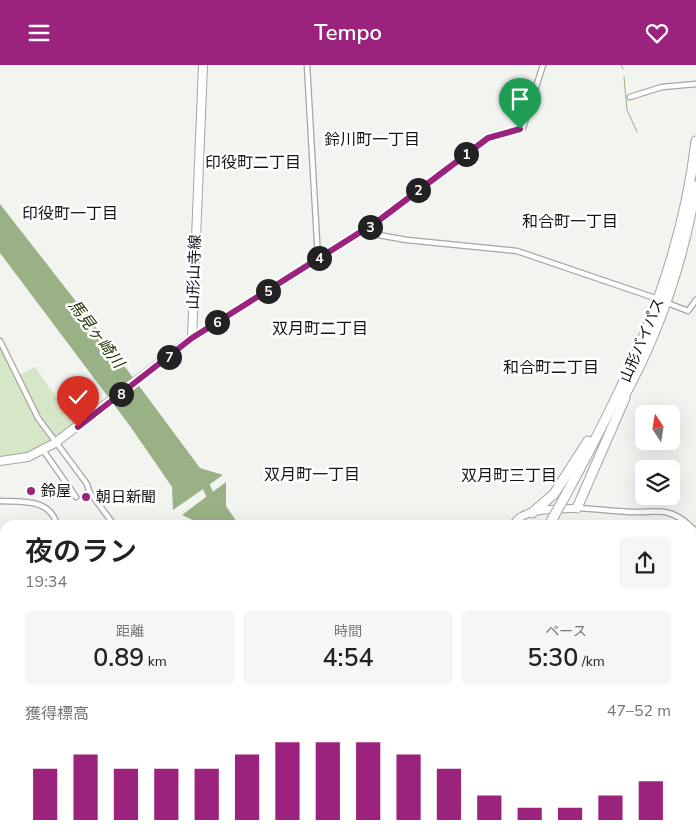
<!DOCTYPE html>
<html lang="ja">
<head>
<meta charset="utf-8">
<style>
	:root { --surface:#fff; --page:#f6f6f6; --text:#222; --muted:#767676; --accent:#9b237d }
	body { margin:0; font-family:"Nunito Sans","Noto Sans JP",sans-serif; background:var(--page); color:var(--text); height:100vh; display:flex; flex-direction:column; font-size:19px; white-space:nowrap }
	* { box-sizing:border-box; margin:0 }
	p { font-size:16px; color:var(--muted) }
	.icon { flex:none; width:28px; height:28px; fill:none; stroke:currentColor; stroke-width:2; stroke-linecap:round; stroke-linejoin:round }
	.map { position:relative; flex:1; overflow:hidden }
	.panel { position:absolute; left:0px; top:455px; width:696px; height:320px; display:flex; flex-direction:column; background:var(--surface); border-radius:15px 15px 0 0; box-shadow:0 5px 20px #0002 }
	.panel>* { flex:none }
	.needle { width:32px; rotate:348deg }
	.fabs { position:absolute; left:635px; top:340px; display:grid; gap:10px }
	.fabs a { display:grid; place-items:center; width:45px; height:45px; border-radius:8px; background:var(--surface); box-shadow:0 5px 20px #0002; font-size:25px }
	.pin { position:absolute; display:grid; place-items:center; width:42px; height:42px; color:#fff; margin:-51px -21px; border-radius:50% 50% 50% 0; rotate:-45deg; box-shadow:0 0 5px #0007 }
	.pin .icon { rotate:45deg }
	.km { position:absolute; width:25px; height:25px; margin:-12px; border-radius:50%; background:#222; color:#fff; font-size:14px; line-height:25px; text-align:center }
	.round { display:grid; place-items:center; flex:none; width:52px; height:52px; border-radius:8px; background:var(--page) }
	.headline { display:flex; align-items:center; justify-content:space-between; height:85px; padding:0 25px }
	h1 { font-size:28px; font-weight:600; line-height:38px }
	.stats { display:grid; grid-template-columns:repeat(3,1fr); gap:8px; height:85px; padding:5px 25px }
	.stats div { display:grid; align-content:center; border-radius:8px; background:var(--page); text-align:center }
	.stats b { font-size:25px; font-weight:600 }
	.stats small { font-size:14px; font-weight:400 }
	.stats p { font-size:14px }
	.chart { height:140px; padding:10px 25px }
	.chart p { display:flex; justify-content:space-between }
	.chart svg { width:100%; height:90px; margin-top:5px; stroke:var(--accent); stroke-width:6 }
	header { display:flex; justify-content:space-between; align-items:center; height:65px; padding:0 25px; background:var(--accent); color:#fff; font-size:22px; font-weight:600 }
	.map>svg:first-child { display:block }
	.green { fill:#d5e7c6 }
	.forest { fill:#a0b78a }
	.water { fill:#99b184 }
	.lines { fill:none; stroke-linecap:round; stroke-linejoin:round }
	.stream { stroke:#99b184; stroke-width:1 }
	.river { stroke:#99b184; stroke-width:8 }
	.street-casing { stroke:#a4a6a2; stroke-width:7 }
	.secondary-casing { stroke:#a4a6a2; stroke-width:9 }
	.primary-casing { stroke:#a4a6a2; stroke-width:10 }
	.highway-casing { stroke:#a4a6a2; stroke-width:11 }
	.street { stroke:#fff; stroke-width:4.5 }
	.secondary { stroke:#fff; stroke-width:7 }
	.primary { stroke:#fff; stroke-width:8 }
	.highway { stroke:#fff; stroke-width:9 }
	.highway-bridge-casing { stroke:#a4a6a2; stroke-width:11; stroke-linecap:butt }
	.highway-bridge { stroke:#fff; stroke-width:9 }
	.route-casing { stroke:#fff; stroke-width:10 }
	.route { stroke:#9b237d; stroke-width:6 }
	.poi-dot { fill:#9b237d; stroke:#fff; stroke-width:2 }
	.labels { text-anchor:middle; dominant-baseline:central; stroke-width:5; stroke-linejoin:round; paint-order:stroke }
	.street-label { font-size:15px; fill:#141514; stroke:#fff }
	.poi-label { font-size:15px; fill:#141514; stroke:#fff; text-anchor:start }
	.neighbourhood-label { font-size:16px; fill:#141514; stroke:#fff }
	.water-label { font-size:16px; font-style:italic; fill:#213604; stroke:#fff }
</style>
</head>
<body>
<header><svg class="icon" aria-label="menu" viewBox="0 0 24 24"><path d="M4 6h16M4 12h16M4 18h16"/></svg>Tempo<svg class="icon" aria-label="heart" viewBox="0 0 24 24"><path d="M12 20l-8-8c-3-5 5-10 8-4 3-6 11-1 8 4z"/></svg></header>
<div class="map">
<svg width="696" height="775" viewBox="0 0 696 775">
	<rect width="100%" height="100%" fill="#f2f4f0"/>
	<polygon class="green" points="0,280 17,311 35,302 77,362 38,388 0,396"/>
	<polygon class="forest" points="696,551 696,775 491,775 489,770 691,770 691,552"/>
	<g class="water">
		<polygon points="0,139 85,248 200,403 223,410 173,445 172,422 130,361 0,188"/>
		<polygon points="226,417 226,441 239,460 203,460 182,450"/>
	</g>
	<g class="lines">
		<g class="stream">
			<polyline points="621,0 623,4"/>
			<polyline points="624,12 627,45 637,67"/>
		</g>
		<polyline class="river" points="200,414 206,421 213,437"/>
		<defs>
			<g id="street">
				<polyline points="307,0 318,194"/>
				<polyline points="630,32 662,22 696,19"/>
				<polyline points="361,167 407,175 517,186 658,234"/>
				<polyline points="665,237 688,246 696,235"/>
				<polyline points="192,273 378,156 488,73 523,63 543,0"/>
				<polyline points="0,276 38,353 87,419 89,426 114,460"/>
				<polyline points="43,385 76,432"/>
				<path d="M 0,436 C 22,437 50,433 57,460"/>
				<path d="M 577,443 C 595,444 613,446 631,447 C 656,448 668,441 689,460"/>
				<polyline points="691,462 696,466"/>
				<polyline points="310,770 312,775"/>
				<polyline points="61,775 61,770"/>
			</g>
			<g id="secondary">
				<path d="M 513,460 C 524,441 558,445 577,443"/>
				<polyline points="348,770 350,775"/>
				<polyline points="259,775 263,770"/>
			</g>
			<polyline id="primary" points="0,396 28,392 55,378 192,273 203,0"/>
			<g id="highway">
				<path d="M 621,337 C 659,269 683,197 696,121"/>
				<path d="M 563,435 C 627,317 680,211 696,76"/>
				<polyline points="577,443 625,333"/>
				<polyline points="532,448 554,429 588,376"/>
				<polyline points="549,460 554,451"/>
				<polyline points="471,770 473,775"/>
			</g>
		</defs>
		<use href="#street" class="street-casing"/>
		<use href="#secondary" class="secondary-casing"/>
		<use href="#primary" class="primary-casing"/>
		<use href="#highway" class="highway-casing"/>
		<use href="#street" class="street"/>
		<use href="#secondary" class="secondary"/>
		<use href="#primary" class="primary"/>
		<use href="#highway" class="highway"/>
		<defs>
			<polyline id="highway-bridge" points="554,451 563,435"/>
		</defs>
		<use href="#highway-bridge" class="highway-bridge-casing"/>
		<use href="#highway-bridge" class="highway-bridge"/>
	</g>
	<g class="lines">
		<defs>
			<polyline id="route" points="78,362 192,273 378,156 488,73 520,64"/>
		</defs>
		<use href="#route" class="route-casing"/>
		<use href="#route" class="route"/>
	</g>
	<g class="poi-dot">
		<circle cx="31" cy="426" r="5"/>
		<circle cx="86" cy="432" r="5"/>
	</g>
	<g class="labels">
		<g class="street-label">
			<text transform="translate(194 207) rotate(-88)">山形山寺線</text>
			<text transform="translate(642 275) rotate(-67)">山形バイパス</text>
		</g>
		<g class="poi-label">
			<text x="41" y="426">鈴屋</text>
			<text x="96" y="432">朝日新聞</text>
		</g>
		<g class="neighbourhood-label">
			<text x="372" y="75">鈴川町一丁目</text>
			<text x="253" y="98">印役町二丁目</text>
			<text x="70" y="149">印役町一丁目</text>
			<text x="570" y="157">和合町一丁目</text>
			<text x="320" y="264">双月町二丁目</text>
			<text x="551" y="303">和合町二丁目</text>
			<text x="312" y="410">双月町一丁目</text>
			<text x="509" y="411">双月町三丁目</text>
		</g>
		<g class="water-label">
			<text transform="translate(96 269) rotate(53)">馬見ヶ崎川</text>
		</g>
	</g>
</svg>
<div class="fabs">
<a><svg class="needle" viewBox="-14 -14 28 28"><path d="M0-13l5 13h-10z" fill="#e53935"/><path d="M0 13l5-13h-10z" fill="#767676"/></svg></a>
<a><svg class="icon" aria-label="layers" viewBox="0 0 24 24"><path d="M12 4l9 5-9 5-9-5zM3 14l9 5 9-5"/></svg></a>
</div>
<div class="pin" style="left:520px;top:64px;background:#1e9e55"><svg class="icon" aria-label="arrive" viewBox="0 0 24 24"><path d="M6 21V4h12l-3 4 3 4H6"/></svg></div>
<div class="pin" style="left:78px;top:362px;background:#d93025"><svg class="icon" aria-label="check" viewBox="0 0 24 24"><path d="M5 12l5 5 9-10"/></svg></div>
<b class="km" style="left:466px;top:89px">1</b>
<b class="km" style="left:418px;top:125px">2</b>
<b class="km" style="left:370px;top:162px">3</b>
<b class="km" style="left:319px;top:193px">4</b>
<b class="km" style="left:268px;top:226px">5</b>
<b class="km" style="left:217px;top:257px">6</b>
<b class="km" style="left:169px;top:292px">7</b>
<b class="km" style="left:121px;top:329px">8</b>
<section class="panel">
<div class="headline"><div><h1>夜のラン</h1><p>19:34</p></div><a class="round"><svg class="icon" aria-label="share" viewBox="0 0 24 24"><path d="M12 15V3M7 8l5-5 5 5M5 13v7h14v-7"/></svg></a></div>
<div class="stats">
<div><p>距離</p><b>0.89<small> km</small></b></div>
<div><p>時間</p><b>4:54</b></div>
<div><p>ペース</p><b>5:30<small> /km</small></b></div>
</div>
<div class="chart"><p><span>獲得標高</span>47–52 m</p>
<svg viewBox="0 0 160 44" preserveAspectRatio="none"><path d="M5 44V19M15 44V12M25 44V19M35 44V19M45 44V19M55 44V12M65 44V6M75 44V6M85 44V6M95 44V12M105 44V19M115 44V32M125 44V38M135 44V38M145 44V32M155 44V25"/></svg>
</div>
</section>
</div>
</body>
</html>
